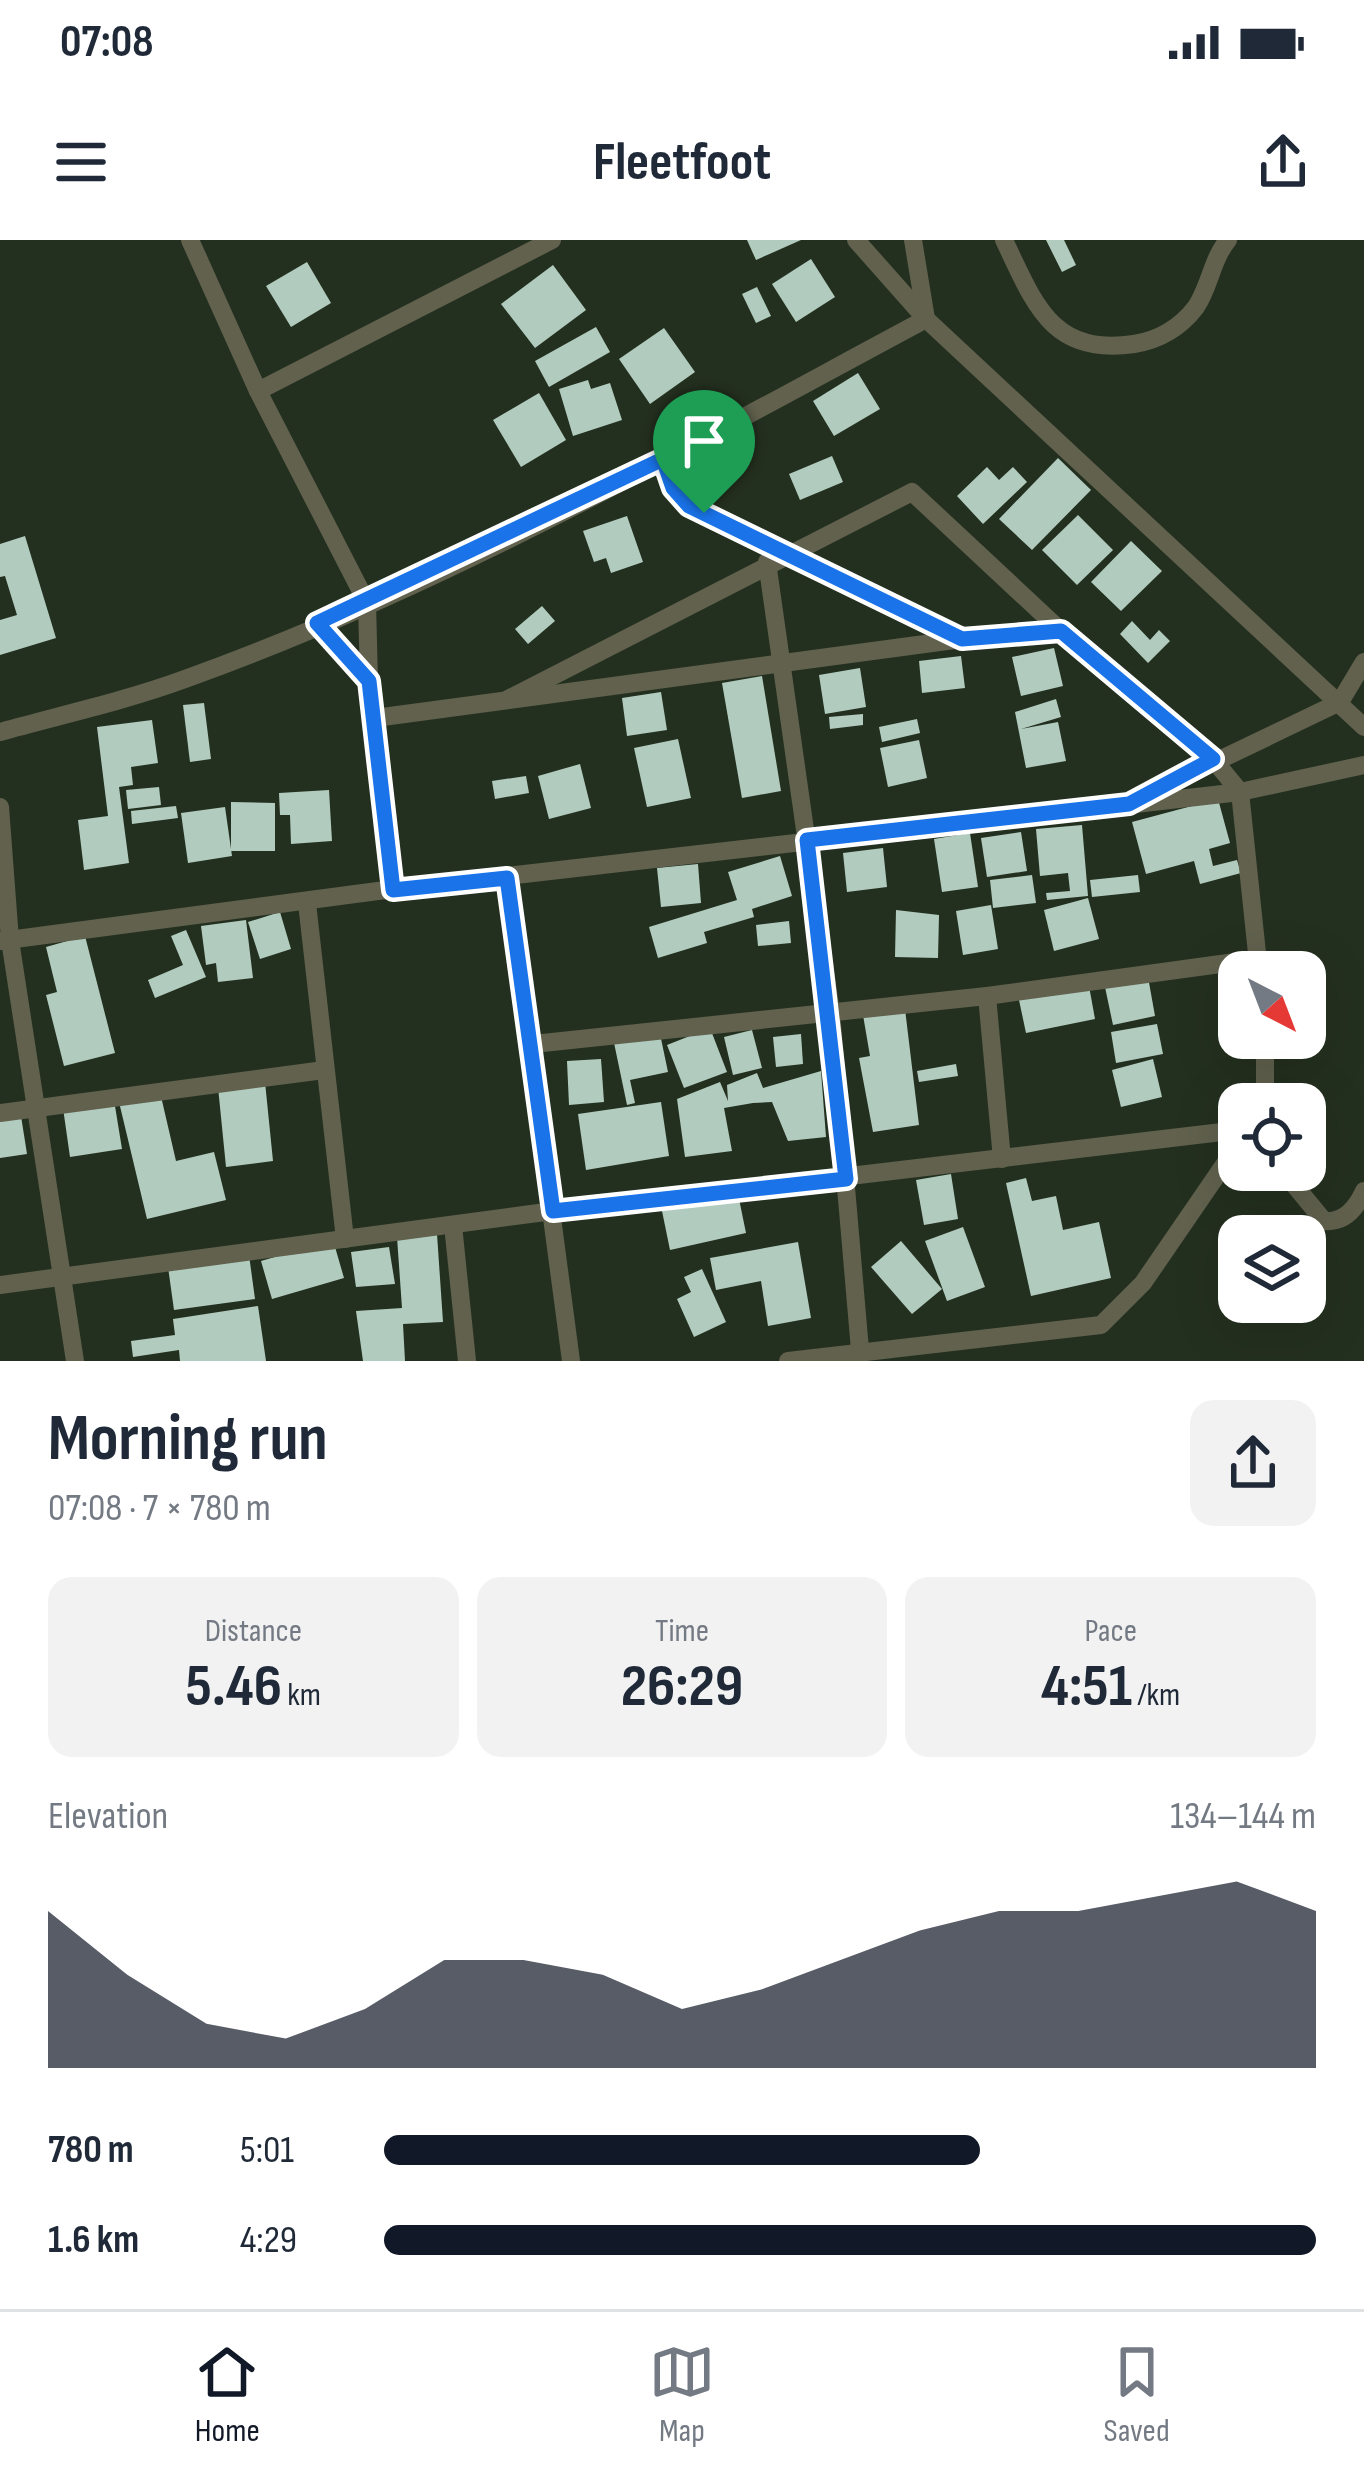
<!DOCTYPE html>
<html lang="en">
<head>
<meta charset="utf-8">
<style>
	:root { --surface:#fff; --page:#f2f2f3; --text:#1f2937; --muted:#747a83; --line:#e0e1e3; --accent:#111827 }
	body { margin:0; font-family:"Sofia Sans Condensed",sans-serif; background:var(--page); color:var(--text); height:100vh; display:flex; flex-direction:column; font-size:45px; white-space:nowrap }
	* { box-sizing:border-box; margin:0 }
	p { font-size:39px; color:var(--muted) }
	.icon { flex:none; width:66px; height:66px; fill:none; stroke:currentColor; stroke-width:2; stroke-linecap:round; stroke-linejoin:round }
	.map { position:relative; height:1121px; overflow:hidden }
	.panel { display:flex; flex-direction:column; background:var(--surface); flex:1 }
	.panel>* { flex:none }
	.needle { width:78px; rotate:138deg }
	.buttons { position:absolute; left:1218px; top:711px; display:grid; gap:24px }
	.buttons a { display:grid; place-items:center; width:108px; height:108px; border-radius:24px; background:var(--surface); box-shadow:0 12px 48px #0002; font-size:60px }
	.pin { position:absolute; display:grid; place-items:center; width:102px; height:102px; color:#fff; margin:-123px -51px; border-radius:50% 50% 50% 0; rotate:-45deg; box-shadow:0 0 12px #0007 }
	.pin .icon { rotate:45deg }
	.round { display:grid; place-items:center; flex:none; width:126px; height:126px; border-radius:24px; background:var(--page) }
	.head { display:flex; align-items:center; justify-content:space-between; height:204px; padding:0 48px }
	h1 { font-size:66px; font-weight:700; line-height:90px }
	.stats { display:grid; grid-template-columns:repeat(3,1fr); gap:18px; height:204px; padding:12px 48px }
	.stats div { display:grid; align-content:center; border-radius:24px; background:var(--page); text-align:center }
	.stats b { font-size:60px; font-weight:700 }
	.stats small { font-size:33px; font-weight:400 }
	.stats p { font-size:33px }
	.chart { height:336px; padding:24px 48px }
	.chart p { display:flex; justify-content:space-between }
	.chart svg { width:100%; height:216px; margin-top:12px; fill:var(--accent); opacity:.7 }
	ul { padding:0 48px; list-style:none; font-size:39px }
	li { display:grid; grid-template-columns:192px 144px 1fr; align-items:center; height:90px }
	li i { height:30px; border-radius:15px; background:var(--accent) }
	.status { display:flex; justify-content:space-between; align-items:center; height:84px; padding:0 60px; background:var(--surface); direction:ltr }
	.status svg { height:33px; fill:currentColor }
	header { display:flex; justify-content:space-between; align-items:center; height:156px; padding:0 48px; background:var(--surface); font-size:54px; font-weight:700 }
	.tabs { display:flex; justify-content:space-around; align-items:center; height:168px; border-top:3px solid var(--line); background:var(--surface); font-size:33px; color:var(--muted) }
	.tabs a { display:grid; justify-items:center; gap:6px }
	.tabs .on { color:var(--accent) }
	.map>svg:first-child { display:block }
	.building { fill:#b1ccbf }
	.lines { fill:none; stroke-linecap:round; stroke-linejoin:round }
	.minor { stroke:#61614e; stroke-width:18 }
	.route-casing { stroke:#fff; stroke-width:24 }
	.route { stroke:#1a73e8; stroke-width:15 }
</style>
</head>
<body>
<div class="status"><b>07:08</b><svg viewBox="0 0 49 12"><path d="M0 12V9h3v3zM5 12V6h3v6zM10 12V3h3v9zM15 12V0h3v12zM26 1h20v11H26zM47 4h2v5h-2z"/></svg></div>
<header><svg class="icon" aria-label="menu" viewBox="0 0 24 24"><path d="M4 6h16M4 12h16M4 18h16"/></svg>Fleetfoot<svg class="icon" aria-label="share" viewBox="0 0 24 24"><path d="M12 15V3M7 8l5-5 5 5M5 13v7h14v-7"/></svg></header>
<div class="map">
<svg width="1364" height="1121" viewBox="0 0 1364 1121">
	<rect width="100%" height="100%" fill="#24301f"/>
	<g class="building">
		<polygon points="747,0 801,0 756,20"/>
		<polygon points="1046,0 1064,0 1076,25 1062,32"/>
		<polygon points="811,19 835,57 796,82 772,44"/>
		<polygon points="307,22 331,63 291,87 266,46"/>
		<polygon points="553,25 586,70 535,108 501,64"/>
		<polygon points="757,47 771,76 756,83 742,54"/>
		<polygon points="596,87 610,112 549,147 535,121"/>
		<polygon points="664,88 695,132 650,164 619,119"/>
		<polygon points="858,133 880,169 834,196 813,161"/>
		<polygon points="588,140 591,149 610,143 622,180 573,196 559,149"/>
		<polygon points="539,153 566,200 521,227 493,180"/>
		<polygon points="832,216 843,242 800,260 789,234"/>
		<polygon points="1058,218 1091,250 1032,310 999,279"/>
		<polygon points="987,227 999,240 1013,227 1027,242 983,284 957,256"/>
		<polygon points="1078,275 1113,310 1077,345 1042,310"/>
		<polygon points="627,276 643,322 611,333 606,318 594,322 583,291"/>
		<polygon points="25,296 56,398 0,415 0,380 17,375 5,336 0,337 0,304"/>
		<polygon points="1131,301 1162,331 1121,371 1091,342"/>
		<polygon points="542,366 555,381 528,404 515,389"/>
		<polygon points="1132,381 1150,400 1159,390 1170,401 1148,423 1120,394"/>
		<polygon points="1054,408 1063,446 1021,456 1012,417"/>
		<polygon points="961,416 965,448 922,453 919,421"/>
		<polygon points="860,428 866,467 825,474 819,435"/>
		<polygon points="762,436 781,551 742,558 722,443"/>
		<polygon points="661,452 667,490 627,496 622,458"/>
		<polygon points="1056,459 1061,477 1021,489 1058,482 1066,521 1026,528 1015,472"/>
		<polygon points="204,463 211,519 190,522 183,465"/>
		<polygon points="863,474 863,485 830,489 829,477"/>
		<polygon points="917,479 920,493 882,502 879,487"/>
		<polygon points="152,480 158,523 131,527 133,545 119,547 129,623 84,630 78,580 108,576 97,487"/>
		<polygon points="678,499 691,558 647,567 634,508"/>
		<polygon points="919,500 927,538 888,547 880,508"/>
		<polygon points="580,524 591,568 549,579 538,536"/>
		<polygon points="526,536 529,553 495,559 492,541"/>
		<polygon points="159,547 161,565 128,569 126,550"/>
		<polygon points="329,550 332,601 291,604 290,575 280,575 279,553"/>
		<polygon points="1218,559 1230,603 1209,609 1213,626 1237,620 1241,633 1200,644 1194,621 1146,634 1132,582"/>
		<polygon points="231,562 275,563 275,611 231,611"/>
		<polygon points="176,566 178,578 132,584 131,571"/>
		<polygon points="225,567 232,616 188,623 181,573"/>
		<polygon points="1082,585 1088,656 1047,660 1046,653 1070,651 1068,633 1040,636 1036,589"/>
		<polygon points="1021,592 1027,631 987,637 981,598"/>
		<polygon points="970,593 978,647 942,652 934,599"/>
		<polygon points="883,608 887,647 847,652 843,613"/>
		<polygon points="780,616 792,656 752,669 754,677 704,692 707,703 658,718 649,687 737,660 728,632"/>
		<polygon points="698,624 701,663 661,667 657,628"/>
		<polygon points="1032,635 1036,663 993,668 990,640"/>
		<polygon points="1138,635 1140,652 1092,657 1090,640"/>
		<polygon points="1088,658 1099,699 1054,711 1044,670"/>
		<polygon points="991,665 998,709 963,715 956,671"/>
		<polygon points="896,670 939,675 938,718 895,717"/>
		<polygon points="280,672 291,709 260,719 248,682"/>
		<polygon points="246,680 253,738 218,742 216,723 206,725 201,686"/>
		<polygon points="789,681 791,703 758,706 756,685"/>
		<polygon points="186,690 206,737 155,758 148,740 183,725 171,696"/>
		<polygon points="85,696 115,813 64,826 46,755 57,752 46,707"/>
		<polygon points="1148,737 1155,776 1113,785 1105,747"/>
		<polygon points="1089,746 1095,779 1026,793 1019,760"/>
		<polygon points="905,769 919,885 873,892 859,818 870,816 863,775"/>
		<polygon points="1157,784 1163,814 1116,823 1111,792"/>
		<polygon points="710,788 727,832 684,848 667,805"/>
		<polygon points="659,789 668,832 630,840 635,863 627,865 613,798"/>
		<polygon points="752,790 762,828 733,835 724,797"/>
		<polygon points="801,794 803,824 776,827 773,797"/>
		<polygon points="601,819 604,862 569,865 567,821"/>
		<polygon points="1153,819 1162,857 1121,867 1112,830"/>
		<polygon points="956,824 958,836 919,842 917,831"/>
		<polygon points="821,831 826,897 788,901 772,862 753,863 724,868 732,911 685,917 677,859 720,842 728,861 727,845 757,833 763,848"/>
		<polygon points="265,842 273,921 226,927 218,847"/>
		<polygon points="160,852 176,921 214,912 226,960 147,979 119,862"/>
		<polygon points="114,860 122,909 70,917 63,868"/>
		<polygon points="661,862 669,916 586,930 578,874"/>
		<polygon points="21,876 27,914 0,918 0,880"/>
		<polygon points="951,934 958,979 924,985 916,940"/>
		<polygon points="1026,938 1032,961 1056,956 1063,990 1099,982 1111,1038 1031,1056 1006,943"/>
		<polygon points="738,954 746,993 670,1010 662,971"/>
		<polygon points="963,987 985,1047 947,1061 925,1001"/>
		<polygon points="437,994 443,1082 403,1084 405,1121 363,1121 356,1071 402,1068 397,997"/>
		<polygon points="333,1000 344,1038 272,1059 261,1021"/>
		<polygon points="901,1001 942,1049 912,1074 871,1027"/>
		<polygon points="798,1002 811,1078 768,1086 761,1041 716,1050 710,1018"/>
		<polygon points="389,1007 395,1044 356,1047 351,1012"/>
		<polygon points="249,1015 255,1059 174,1070 168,1027"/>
		<polygon points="702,1029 726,1082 694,1097 677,1059 691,1052 684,1037"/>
		<polygon points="258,1066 266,1121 180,1121 179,1110 133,1117 131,1101 175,1095 173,1079"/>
	</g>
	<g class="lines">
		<g class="minor">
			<polyline points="190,0 258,151 367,363 369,441 393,649"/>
			<polyline points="856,0 926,79 1364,487"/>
			<path d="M 1004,0 C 1035,65 1052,116 1134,104 C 1159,100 1180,88 1196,67 C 1210,46 1212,19 1228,0"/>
			<polyline points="258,151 552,0"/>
			<polyline points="663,219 673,248 689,266 962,399"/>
			<polyline points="767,322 831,773 860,1110"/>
			<polyline points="317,383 369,441"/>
			<polyline points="508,459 912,252 1061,391 1213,519 1240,552 1259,732"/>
			<polyline points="375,478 962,399 1061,391"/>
			<path d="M 0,492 C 61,475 125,461 185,439 C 442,347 685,208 926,79 L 913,0"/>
			<polyline points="1138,559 1340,462 1364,422"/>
			<polyline points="0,567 10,700 75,1121"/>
			<polyline points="507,638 571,1121"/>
			<polyline points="307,663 345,999"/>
			<polyline points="0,701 393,649 1240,552 1364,525"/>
			<polyline points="987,756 1002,919"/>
			<polyline points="1265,798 1265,864"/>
			<polyline points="533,804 987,756 1257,719"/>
			<polyline points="0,873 324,830"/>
			<path d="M 1282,930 L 1324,981 C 1344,983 1356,969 1364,951"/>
			<polyline points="453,985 467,1121"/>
			<polyline points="0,1045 553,971 1239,890"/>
			<polyline points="788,1121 1101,1085 1143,1043 1239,903"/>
		</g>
	</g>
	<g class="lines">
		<defs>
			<polygon id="route" points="663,219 673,248 689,266 962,399 1061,391 1213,519 1129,564 807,600 846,939 553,971 507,638 393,650 369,441 317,383"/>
		</defs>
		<use href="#route" class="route-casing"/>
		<use href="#route" class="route"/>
	</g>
</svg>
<div class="buttons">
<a><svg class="needle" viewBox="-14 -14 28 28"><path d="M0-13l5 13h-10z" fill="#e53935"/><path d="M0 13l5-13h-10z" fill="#747a83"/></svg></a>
<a><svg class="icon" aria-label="locate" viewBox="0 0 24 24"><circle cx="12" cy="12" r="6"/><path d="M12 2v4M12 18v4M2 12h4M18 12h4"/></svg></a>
<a><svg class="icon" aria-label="layers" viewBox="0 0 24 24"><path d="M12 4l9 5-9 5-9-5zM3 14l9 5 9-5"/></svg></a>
</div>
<div class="pin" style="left:704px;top:273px;background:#1e9e55"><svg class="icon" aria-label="arrive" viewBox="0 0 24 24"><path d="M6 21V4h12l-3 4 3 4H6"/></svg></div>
</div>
<section class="panel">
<div class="head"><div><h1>Morning run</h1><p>07:08 · 7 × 780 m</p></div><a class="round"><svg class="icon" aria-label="share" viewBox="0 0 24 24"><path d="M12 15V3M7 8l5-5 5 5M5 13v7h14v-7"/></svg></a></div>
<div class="stats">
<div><p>Distance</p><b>5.46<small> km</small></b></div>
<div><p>Time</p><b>26:29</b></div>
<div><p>Pace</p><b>4:51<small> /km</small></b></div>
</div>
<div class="chart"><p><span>Elevation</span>134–144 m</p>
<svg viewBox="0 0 160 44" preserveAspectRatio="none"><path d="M0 44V12L10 25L20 35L30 38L40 32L50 22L60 22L70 25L80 32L90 28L100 22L110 16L120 12L130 12L140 9L150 6L160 12V44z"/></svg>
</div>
<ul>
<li><b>780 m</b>5:01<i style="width:64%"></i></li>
<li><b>1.6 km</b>4:29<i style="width:100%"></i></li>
</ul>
</section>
<nav class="tabs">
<a class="on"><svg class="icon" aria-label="home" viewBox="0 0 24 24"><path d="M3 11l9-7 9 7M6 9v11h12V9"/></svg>Home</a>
<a><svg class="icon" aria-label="map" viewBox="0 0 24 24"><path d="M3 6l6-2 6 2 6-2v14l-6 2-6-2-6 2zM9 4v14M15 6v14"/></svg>Map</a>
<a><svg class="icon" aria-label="saved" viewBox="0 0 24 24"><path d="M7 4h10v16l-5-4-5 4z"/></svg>Saved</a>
</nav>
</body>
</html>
